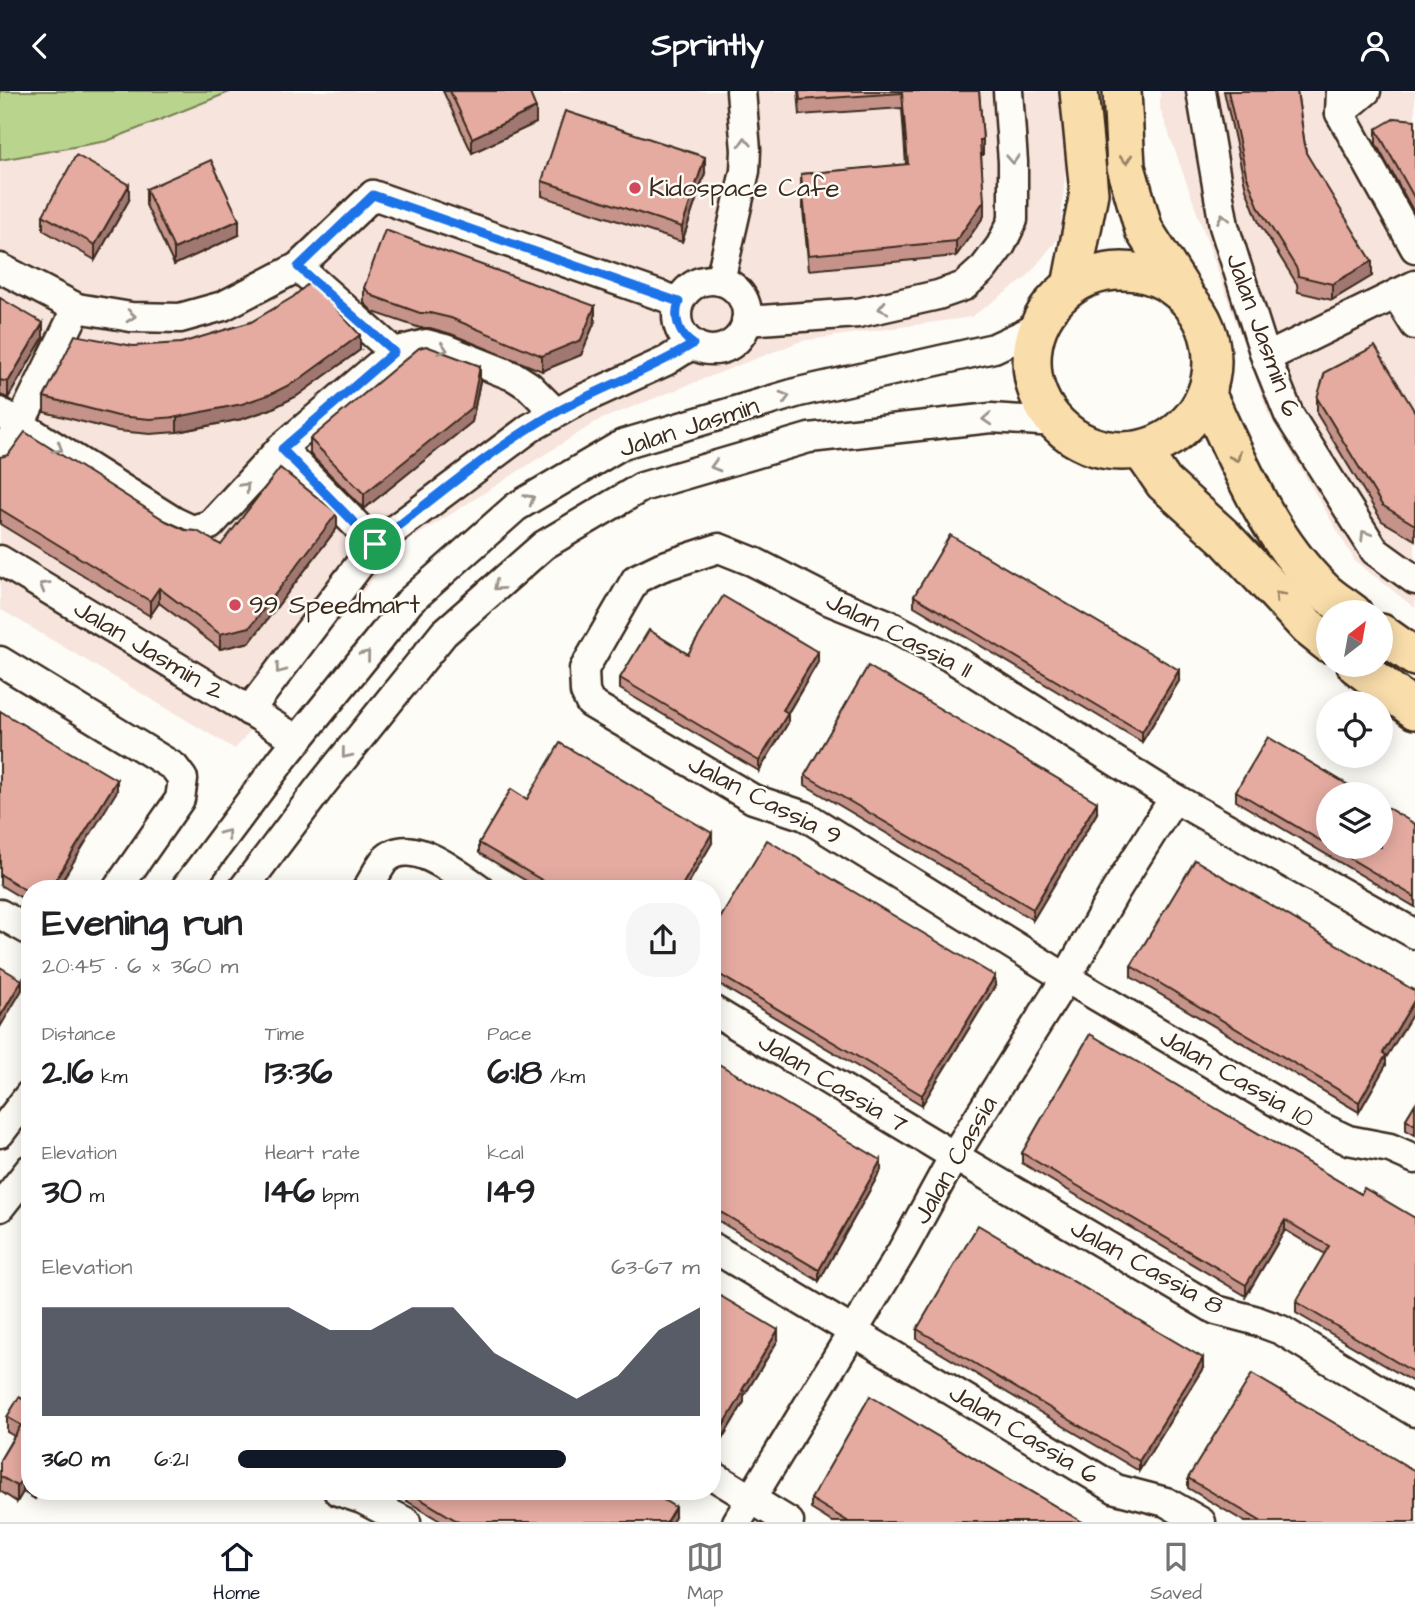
<!DOCTYPE html>
<html lang="en">
<head>
<meta charset="utf-8">
<style>
	:root { --surface:#fff; --page:#f6f6f6; --text:#202124; --muted:#757577; --line:#e0e0e0; --accent:#111827 }
	body { margin:0; font-family:"Architects Daughter",sans-serif; background:var(--page); color:var(--text); height:100vh; display:flex; flex-direction:column; font-size:26px; white-space:nowrap }
	* { box-sizing:border-box; margin:0 }
	p { font-size:23px; color:var(--muted) }
	.icon { flex:none; width:38px; height:38px; fill:none; stroke:currentColor; stroke-width:2; stroke-linecap:round; stroke-linejoin:round }
	.map { position:relative; flex:1; overflow:hidden }
	.details { position:absolute; left:21px; top:789px; width:700px; height:620px; display:flex; flex-direction:column; background:var(--surface); border-radius:28px; box-shadow:0 4px 18px #0003 }
	.details>* { flex:none }
	.needle { width:46px; rotate:31deg }
	.controls { position:absolute; left:1316px; top:509px; display:grid; gap:14px }
	.controls a { display:grid; place-items:center; width:77px; height:77px; border-radius:50%; background:var(--surface); box-shadow:0 4px 18px #0003; font-size:35px }
	.pin { position:absolute; display:grid; place-items:center; width:60px; height:60px; color:#fff; margin:-30px; border:4px solid #fff; border-radius:50%; box-shadow:0 2px 7px #0007 }
	.round { display:grid; place-items:center; flex:none; width:74px; height:74px; border-radius:28px; background:var(--page) }
	.headline { display:flex; align-items:center; justify-content:space-between; height:119px; padding:0 21px }
	h1 { font-size:38px; font-weight:800; line-height:52px }
	.stats { display:grid; grid-template-columns:repeat(3,1fr); gap:10px; height:119px; padding:7px 21px }
	.stats div { display:grid; align-content:center }
	.stats b { font-size:35px; font-weight:800 }
	.stats small { font-size:19px; font-weight:400 }
	.stats p { font-size:19px }
	.chart { height:196px; padding:14px 21px }
	.chart p { display:flex; justify-content:space-between }
	.chart svg { width:100%; height:126px; margin-top:7px; fill:var(--accent); opacity:.7 }
	ul { padding:0 21px; list-style:none; font-size:23px }
	li { display:grid; grid-template-columns:112px 84px 1fr; align-items:center; height:52px }
	li i { height:18px; border-radius:9px; background:var(--accent) }
	header { display:flex; justify-content:space-between; align-items:center; height:91px; padding:0 21px; background:var(--accent); color:#fff; font-size:32px; font-weight:800 }
	.tabs { display:flex; justify-content:space-around; align-items:center; height:98px; border-top:2px solid var(--line); background:var(--surface); font-size:19px; color:var(--muted) }
	.tabs a { display:grid; justify-items:center; gap:4px }
	.tabs .on { color:var(--accent) }
	.map>svg:first-child { display:block }
	.built { fill:#f6e4dd }
	.green { fill:#b9d58d; stroke:#7a8056; stroke-width:2 }
	.lines { fill:none; stroke-linecap:round; stroke-linejoin:round }
	.minor-casing { stroke:#3b2a1e; stroke-width:33 }
	.major-casing { stroke:#3b2a1e; stroke-width:42 }
	.minor { stroke:#fdfcf7; stroke-width:28 }
	.major { stroke:#f9ddab; stroke-width:37 }
	.wall { fill:#c5938a; stroke:#3b2a1e; stroke-width:2 }
	.shaded-wall { fill:#a07871; stroke:#3b2a1e; stroke-width:2 }
	.building { fill:#e5aba1; stroke:#3b2a1e; stroke-width:2 }
	.oneway { stroke:#9c938a }
	.oneway2 { stroke:#9a8464 }
	.route-casing { stroke:#fff; stroke-width:14 }
	.route { stroke:#1a73e8; stroke-width:9 }
	.poi-dot { fill:#d1495b; stroke:#fdfcf7; stroke-width:2.5 }
	.labels { text-anchor:middle; dominant-baseline:central; stroke-width:5; stroke-linejoin:round; paint-order:stroke }
	.poi-label { font-size:26px; fill:#3b2a1e; stroke:#fdfcf7; text-anchor:start }
	.street-label { font-size:26px; fill:#3b2a1e; stroke:#fdfcf7 }
</style>
</head>
<body>
<header><svg class="icon" aria-label="back" viewBox="0 0 24 24"><path d="M15 5l-7 7 7 7"/></svg>Sprintly<svg class="icon" aria-label="person" viewBox="0 0 24 24"><circle cx="12" cy="8" r="4"/><path d="M4 21q1-7 8-7t8 7"/></svg></header>
<div class="map">
<svg width="1415" height="1431" viewBox="0 0 1415 1431">
	<rect width="100%" height="100%" fill="#fdfcf7"/>
	<filter id="ink" filterUnits="userSpaceOnUse"><feTurbulence type="fractalNoise" baseFrequency=".0143" numOctaves="2"/><feDisplacementMap in="SourceGraphic" scale="14" xChannelSelector="R" yChannelSelector="G"/><feConvolveMatrix kernelMatrix="1 2 1 2 8 2 1 2 1" color-interpolation-filters="sRGB"/></filter>
	<g filter="url(#ink)">
		<g class="built">
			<polygon points="232,0 1061,0 1066,71 1060,145 1026,187 971,226 801,250 599,329 399,456 235,658 0,518 0,69 107,50"/>
			<polygon points="1160,0 1415,0 1415,517 1355,470 1268,322 1160,17"/>
		</g>
		<polygon class="green" points="0,0 232,0 107,50 0,69"/>
		<g class="lines">
			<defs>
				<g id="minor">
					<polyline points="1201,0 1224,135 1266,267 1289,324 1375,460 1415,489"/>
					<polyline points="1341,0 1340,22 1415,157"/>
					<polyline points="1340,22 1366,0"/>
					<polyline points="298,176 394,261"/>
					<polyline points="0,177 77,217 131,226 180,227 223,215 298,176 373,104 679,211"/>
					<circle cx="712" cy="224" r="35"/>
					<polyline points="720,190 745,80 746,59 741,0"/>
					<polyline points="1396,203 1415,234"/>
					<polyline points="746,230 858,222 938,204 964,195 984,177 1001,154 1013,129 1013,71 1008,0"/>
					<polyline points="1266,267 1415,194"/>
					<polyline points="0,321 175,431 192,439 210,434 281,357 394,261 426,253 445,258 515,286 529,295 555,321"/>
					<polyline points="281,357 375,453"/>
					<polyline points="0,365 20,333 77,217"/>
					<polyline points="0,469 298,649"/>
					<polyline points="0,570 174,676 183,688 180,708 117,798"/>
					<polyline points="249,620 375,453 530,337 576,311 666,270 693,253"/>
					<polyline points="185,798 283,667 410,510 516,416 623,353 799,301 994,257 1037,237"/>
					<polyline points="243,798 320,696 444,542 544,454 642,396 809,347 991,327 1055,331"/>
					<path d="M 367,798 C 373,789 378,778 384,770 C 410,742 457,783 480,798"/>
					<polyline points="0,823 30,840"/>
					<polyline points="1415,843 1174,707 950,566 887,533 830,510 754,471 719,457 661,476 636,488 584,578 585,601 590,612 753,708 805,725 1066,887 1314,1033 1348,1049 1390,1057 1415,1068"/>
					<polyline points="712,919 954,1065 1216,1219 1254,1229 1281,1239 1415,1321"/>
					<polyline points="0,1042 30,1003"/>
					<polyline points="0,1116 30,1078"/>
					<polyline points="712,1156 1116,1398 1166,1411 1201,1431"/>
					<polyline points="712,1384 789,1431"/>
					<polyline points="338,1400 362,1408 406,1431"/>
					<polyline points="737,1431 902,1160 954,1065 1066,887 1116,799 1174,707"/>
				</g>
				<g id="major">
					<polyline points="1122,0 1126,76 1144,139 1184,202"/>
					<circle cx="1122" cy="270" r="90"/>
					<polyline points="1071,195 1089,102 1079,0"/>
					<path d="M 1207,304 C 1239,372 1268,446 1323,499 C 1332,508 1343,514 1353,522"/>
					<polyline points="1141,359 1164,392 1225,447 1308,536 1328,552"/>
					<polyline points="1381,542 1415,566"/>
					<polyline points="1356,574 1415,619"/>
				</g>
			</defs>
			<use href="#minor" class="minor-casing"/>
			<use href="#major" class="major-casing"/>
			<use href="#minor" class="minor"/>
			<use href="#major" class="major"/>
		</g>
		<g class="wall">
			<polygon points="443,0 529,0 536,32 472,62"/>
			<polygon points="798,0 979,0 983,49 983,64 981,64 984,125 956,165 809,179 801,98 801,83 906,74 902,17 800,24"/>
			<polygon points="1224,0 1297,0 1306,62 1372,185 1332,209 1298,201 1297,193 1259,132 1246,98"/>
			<polygon points="1415,29 1415,123 1376,53 1376,38"/>
			<polygon points="705,82 682,151 542,105 542,90"/>
			<polygon points="146,98 239,144 174,174 146,114"/>
			<polygon points="129,109 95,169 43,139 43,124"/>
			<polygon points="364,197 595,230 581,264 542,280 451,243 430,237 420,237 373,221 364,212"/>
			<polygon points="0,207 43,247 8,307 0,304"/>
			<polygon points="133,255 360,259 297,305 271,318 242,328 177,341 150,343 118,340 44,321 44,306"/>
			<polygon points="480,290 472,331 364,418 310,363 310,348"/>
			<polygon points="1317,307 1415,321 1415,449 1382,430 1317,323"/>
			<polygon points="0,366 166,430 221,454 337,437 250,551 220,558 159,512 150,525 0,433"/>
			<polygon points="914,505 1179,590 1142,651 914,515"/>
			<polygon points="688,563 818,571 788,622 788,632 759,680 620,598 620,587"/>
			<polygon points="0,620 117,700 30,798 30,812 0,794"/>
			<polygon points="805,684 1097,722 1033,829 805,694"/>
			<polygon points="1236,700 1328,704 1328,756 1381,756 1415,733 1415,816 1236,710"/>
			<polygon points="527,708 712,752 685,798 540,798 479,762 479,752"/>
			<polygon points="712,841 995,895 922,1014 712,889"/>
			<polygon points="1131,875 1386,967 1386,974 1359,1021 1131,886"/>
			<polygon points="712,969 881,1079 819,1190 712,1126"/>
			<polygon points="1415,1013 1415,1044 1406,1039 1406,1028"/>
			<polygon points="1022,1062 1361,1103 1415,1127 1415,1292 1296,1222 1296,1211 1325,1163 1285,1139 1246,1205 1022,1072"/>
			<polygon points="712,1200 778,1249 744,1305 744,1311 716,1358 712,1355"/>
			<polygon points="917,1238 1203,1277 1139,1380 917,1248"/>
			<polygon points="30,1312 30,1400 39,1400 35,1408 23,1401 17,1411 0,1400 0,1369 14,1345 7,1341 7,1326"/>
			<polygon points="1188,1387 1415,1431 1245,1431 1188,1397"/>
			<polygon points="390,1400 649,1400 675,1426 672,1431 442,1431"/>
			<polygon points="811,1408 1082,1431 832,1431 811,1418"/>
		</g>
		<g class="shaded-wall">
			<polygon points="536,17 536,32 472,62 472,47"/>
			<polygon points="705,66 705,82 682,151 682,136"/>
			<polygon points="129,94 129,109 95,169 95,154"/>
			<polygon points="984,110 984,125 956,165 956,150"/>
			<polygon points="239,129 239,144 174,174 174,158"/>
			<polygon points="1372,170 1372,185 1332,209 1332,193"/>
			<polygon points="595,215 595,230 581,264 542,280 542,265"/>
			<polygon points="43,232 43,247 8,307 8,291"/>
			<polygon points="360,244 360,259 297,305 271,318 242,328 177,341 177,326"/>
			<polygon points="480,275 480,290 472,331 364,418 364,403"/>
			<polygon points="337,422 337,437 250,551 220,558 220,543"/>
			<polygon points="159,497 159,512 150,525 150,510"/>
			<polygon points="818,561 818,571 783,630 783,619"/>
			<polygon points="1179,579 1179,590 1142,651 1142,641"/>
			<polygon points="788,622 788,632 759,680 759,670"/>
			<polygon points="117,689 117,700 57,798 50,798"/>
			<polygon points="1097,711 1097,722 1033,829 1033,818"/>
			<polygon points="712,742 712,752 685,798 679,798"/>
			<polygon points="995,885 995,895 922,1014 922,1004"/>
			<polygon points="22,889 22,899 0,936 0,926"/>
			<polygon points="1415,908 1415,919 1386,967 1386,974 1359,1021 1359,1011 1383,962"/>
			<polygon points="881,1069 881,1079 819,1190 819,1179"/>
			<polygon points="1285,1129 1285,1139 1246,1205 1246,1194"/>
			<polygon points="778,1239 778,1249 744,1305 744,1311 716,1358 716,1347 742,1299"/>
			<polygon points="1203,1267 1203,1277 1139,1380 1139,1370"/>
			<polygon points="23,1386 23,1401 17,1411 17,1395"/>
			<polygon points="35,1400 39,1400 35,1408"/>
			<polygon points="675,1416 675,1426 672,1431 666,1431"/>
		</g>
		<g class="building">
			<polygon points="450,0 529,0 536,17 472,47"/>
			<polygon points="799,0 979,0 983,49 980,49 984,110 956,150 809,164 801,83 908,73 902,2 800,9"/>
			<polygon points="1228,0 1297,0 1306,62 1372,170 1332,193 1298,185 1297,178 1259,117 1246,83"/>
			<polygon points="565,20 705,66 682,136 542,90"/>
			<polygon points="1395,27 1415,29 1415,108 1376,38"/>
			<polygon points="76,64 129,94 95,154 43,124"/>
			<polygon points="211,69 239,129 174,158 146,98"/>
			<polygon points="385,139 595,215 581,249 542,265 451,227 430,222 420,222 373,205 364,197"/>
			<polygon points="309,192 331,212 360,244 297,290 271,303 242,313 177,326 150,328 118,325 44,306 75,244 133,255 181,252 251,231 293,206"/>
			<polygon points="0,207 43,232 8,291 0,289"/>
			<polygon points="426,255 480,275 472,316 364,403 310,348 419,257"/>
			<polygon points="1375,255 1415,321 1415,434 1382,414 1317,307 1325,281"/>
			<polygon points="25,341 166,430 185,439 197,440 221,454 280,377 337,422 250,536 220,543 159,497 150,510 0,418 0,366 8,364"/>
			<polygon points="950,444 1179,579 1142,641 914,505"/>
			<polygon points="723,505 818,561 783,619 788,622 759,670 620,587 649,539 688,563"/>
			<polygon points="868,575 1097,711 1033,818 805,684"/>
			<polygon points="0,620 117,689 50,798 30,798 30,802 0,783"/>
			<polygon points="1268,646 1365,704 1328,704 1328,754 1236,700"/>
			<polygon points="560,652 712,742 680,798 557,798 479,752 511,698 527,708"/>
			<polygon points="1381,713 1415,733 1415,806 1331,756 1381,756"/>
			<polygon points="767,749 995,885 922,1004 712,879 712,841"/>
			<polygon points="1195,769 1415,900 1415,908 1383,962 1386,964 1359,1011 1131,875"/>
			<polygon points="0,876 22,889 0,926"/>
			<polygon points="1090,943 1361,1103 1364,1097 1415,1127 1415,1282 1296,1211 1329,1155 1285,1129 1246,1194 1022,1062"/>
			<polygon points="712,969 881,1069 819,1179 712,1116"/>
			<polygon points="1415,1013 1415,1034 1406,1028"/>
			<polygon points="978,1134 1203,1267 1139,1370 917,1238"/>
			<polygon points="712,1200 778,1239 742,1299 744,1300 716,1347 712,1345"/>
			<polygon points="1252,1283 1415,1380 1415,1431 1262,1431 1188,1387"/>
			<polygon points="870,1305 1082,1431 849,1431 811,1408"/>
			<polygon points="19,1306 30,1312 30,1390 23,1386 17,1395 0,1385 0,1369 21,1334 7,1326"/>
			<polygon points="407,1400 649,1400 675,1416 666,1431 459,1431"/>
		</g>
		<defs><path id="oneway-chevron" d="M-2-3.5L2.5 0L-2 3.5" fill="none" stroke-width="1.6" stroke-linecap="round" stroke-linejoin="round" transform="scale(1.75)"/></defs>
		<g class="oneway">
			<use href="#oneway-chevron" transform="translate(745 51) rotate(-93)"/>
			<use href="#oneway-chevron" transform="translate(1013 68) rotate(87)"/>
			<use href="#oneway-chevron" transform="translate(1223 127) rotate(-101)"/>
			<use href="#oneway-chevron" transform="translate(883 217) rotate(167)"/>
			<use href="#oneway-chevron" transform="translate(131 225) rotate(5)"/>
			<use href="#oneway-chevron" transform="translate(443 258) rotate(17)"/>
			<use href="#oneway-chevron" transform="translate(785 306) rotate(-16)"/>
			<use href="#oneway-chevron" transform="translate(987 328) rotate(177)"/>
			<use href="#oneway-chevron" transform="translate(58 357) rotate(32)"/>
			<use href="#oneway-chevron" transform="translate(715 375) rotate(164)"/>
			<use href="#oneway-chevron" transform="translate(245 396) rotate(-47)"/>
			<use href="#oneway-chevron" transform="translate(530 408) rotate(-31)"/>
			<use href="#oneway-chevron" transform="translate(1365 444) rotate(-122)"/>
			<use href="#oneway-chevron" transform="translate(44 495) rotate(-149)"/>
			<use href="#oneway-chevron" transform="translate(498 495) rotate(139)"/>
			<use href="#oneway-chevron" transform="translate(366 564) rotate(-51)"/>
			<use href="#oneway-chevron" transform="translate(280 578) rotate(127)"/>
			<use href="#oneway-chevron" transform="translate(346 663) rotate(129)"/>
			<use href="#oneway-chevron" transform="translate(226 743) rotate(-53)"/>
		</g>
		<g class="oneway2">
			<use href="#oneway-chevron" transform="translate(1126 68) rotate(84)"/>
			<use href="#oneway-chevron" transform="translate(1236 366) rotate(65)"/>
			<use href="#oneway-chevron" transform="translate(1279 505) rotate(-133)"/>
		</g>
	</g>
	<g class="lines" filter="url(#ink)">
		<defs>
			<path id="route" d="M 373,104 L 679,211 C 673,227 679,244 693,253 C 648,281 599,297 553,323 C 490,359 433,408 375,453 L 282,358 L 394,261 L 298,176 Z"/>
		</defs>
		<use href="#route" class="route-casing"/>
		<use href="#route" class="route"/>
	</g>
	<g class="poi-dot">
		<circle cx="635" cy="97" r="7"/>
		<circle cx="235" cy="514" r="7"/>
	</g>
	<g class="labels">
		<g class="poi-label">
			<text x="649" y="97">Kidospace Cafe</text>
			<text x="249" y="514">99 Speedmart</text>
		</g>
		<g class="street-label">
			<text transform="translate(1263 244) rotate(70)">Jalan Jasmin 6</text>
			<text transform="translate(689 336) rotate(-18)">Jalan Jasmin</text>
			<text transform="translate(899 544) rotate(27)">Jalan Cassia 11</text>
			<text transform="translate(149 559) rotate(31)">Jalan Jasmin 2</text>
			<text transform="translate(765 709) rotate(27)">Jalan Cassia 9</text>
			<text transform="translate(1237 987) rotate(30)">Jalan Cassia 10</text>
			<text transform="translate(833 992) rotate(31)">Jalan Cassia 7</text>
			<text transform="translate(955 1069) rotate(-60)">Jalan Cassia</text>
			<text transform="translate(1147 1176) rotate(29)">Jalan Cassia 8</text>
			<text transform="translate(1024 1343) rotate(31)">Jalan Cassia 6</text>
		</g>
	</g>
</svg>
<div class="controls">
<a><svg class="needle" viewBox="-14 -14 28 28"><path d="M0-13l5 13h-10z" fill="#e53935"/><path d="M0 13l5-13h-10z" fill="#757577"/></svg></a>
<a><svg class="icon" aria-label="locate" viewBox="0 0 24 24"><circle cx="12" cy="12" r="6"/><path d="M12 2v4M12 18v4M2 12h4M18 12h4"/></svg></a>
<a><svg class="icon" aria-label="layers" viewBox="0 0 24 24"><path d="M12 4l9 5-9 5-9-5zM3 14l9 5 9-5"/></svg></a>
</div>
<div class="pin" style="left:375px;top:453px;background:#1e9e55"><svg class="icon" aria-label="arrive" viewBox="0 0 24 24"><path d="M6 21V4h12l-3 4 3 4H6"/></svg></div>
<section class="details">
<div class="headline"><div><h1>Evening run</h1><p>20:45 · 6 × 360 m</p></div><a class="round"><svg class="icon" aria-label="share" viewBox="0 0 24 24"><path d="M12 15V3M7 8l5-5 5 5M5 13v7h14v-7"/></svg></a></div>
<div class="stats">
<div><p>Distance</p><b>2.16<small> km</small></b></div>
<div><p>Time</p><b>13:36</b></div>
<div><p>Pace</p><b>6:18<small> /km</small></b></div>
</div>
<div class="stats">
<div><p>Elevation</p><b>30<small> m</small></b></div>
<div><p>Heart rate</p><b>146<small> bpm</small></b></div>
<div><p>kcal</p><b>149</b></div>
</div>
<div class="chart"><p><span>Elevation</span>63–67 m</p>
<svg viewBox="0 0 160 44" preserveAspectRatio="none"><path d="M0 44V6L10 6L20 6L30 6L40 6L50 6L60 6L70 14L80 14L90 6L100 6L110 22L120 30L130 38L140 30L150 14L160 6V44z"/></svg>
</div>
<ul>
<li><b>360 m</b>6:21<i style="width:71%"></i></li>
</ul>
</section>
</div>
<nav class="tabs">
<a class="on"><svg class="icon" aria-label="home" viewBox="0 0 24 24"><path d="M3 11l9-7 9 7M6 9v11h12V9"/></svg>Home</a>
<a><svg class="icon" aria-label="map" viewBox="0 0 24 24"><path d="M3 6l6-2 6 2 6-2v14l-6 2-6-2-6 2zM9 4v14M15 6v14"/></svg>Map</a>
<a><svg class="icon" aria-label="saved" viewBox="0 0 24 24"><path d="M7 4h10v16l-5-4-5 4z"/></svg>Saved</a>
</nav>
</body>
</html>
